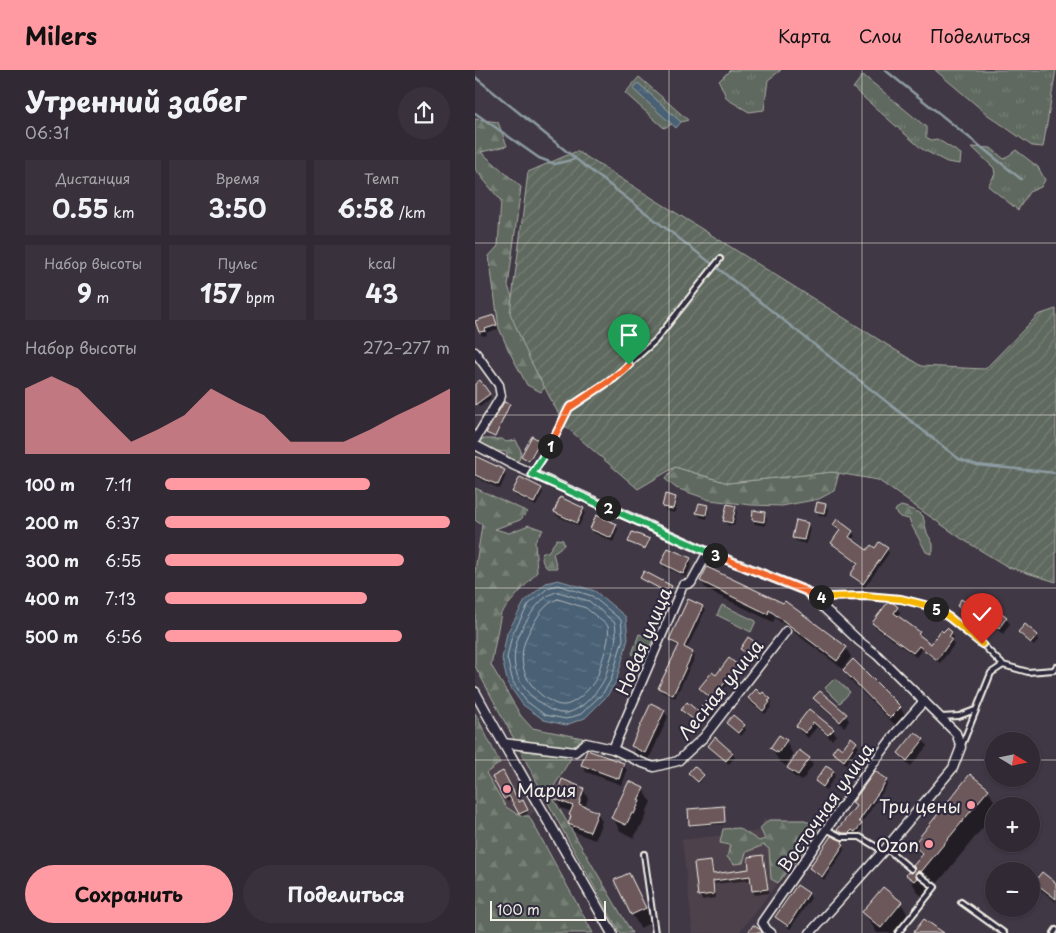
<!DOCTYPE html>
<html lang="ru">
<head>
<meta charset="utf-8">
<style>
	:root { --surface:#312a34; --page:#39323c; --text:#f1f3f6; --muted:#a8a7ac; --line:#4c464f; --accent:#ff9aa2 }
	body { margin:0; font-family:"Playpen Sans",sans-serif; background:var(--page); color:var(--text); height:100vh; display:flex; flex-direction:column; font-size:19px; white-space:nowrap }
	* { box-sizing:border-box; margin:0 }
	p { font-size:16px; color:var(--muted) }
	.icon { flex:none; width:28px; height:28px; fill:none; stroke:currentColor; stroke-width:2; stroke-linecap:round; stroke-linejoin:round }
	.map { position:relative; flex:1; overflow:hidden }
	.sheet { display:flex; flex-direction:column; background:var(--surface); width:475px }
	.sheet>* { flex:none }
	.needle { width:32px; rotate:100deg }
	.fabs { position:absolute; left:510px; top:662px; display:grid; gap:10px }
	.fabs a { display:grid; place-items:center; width:55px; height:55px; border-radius:50%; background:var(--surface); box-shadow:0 1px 4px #0004,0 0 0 1px var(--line); font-size:25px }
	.scale { position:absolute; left:15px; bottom:12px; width:116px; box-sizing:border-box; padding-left:5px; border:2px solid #f4f1e8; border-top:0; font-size:14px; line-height:18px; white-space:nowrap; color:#f4f1e8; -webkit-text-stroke:4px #2f2a3d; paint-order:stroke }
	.pin { position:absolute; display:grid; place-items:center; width:42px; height:42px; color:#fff; margin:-51px -21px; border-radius:50% 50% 50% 0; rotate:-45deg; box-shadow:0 0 5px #0007 }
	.pin .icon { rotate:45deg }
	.km { position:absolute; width:25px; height:25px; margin:-12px; border-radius:50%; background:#222; color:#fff; font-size:14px; line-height:25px; text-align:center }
	.round { display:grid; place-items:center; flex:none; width:52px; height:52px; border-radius:26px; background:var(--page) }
	.summary { display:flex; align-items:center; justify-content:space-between; height:85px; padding:0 25px }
	h1 { font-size:28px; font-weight:700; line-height:38px }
	.stats { display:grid; grid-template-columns:repeat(3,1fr); gap:8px; height:85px; padding:5px 25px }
	.stats div { display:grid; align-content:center; border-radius:0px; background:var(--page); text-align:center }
	.stats b { font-size:25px; font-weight:700 }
	.stats small { font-size:14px; font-weight:400 }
	.stats p { font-size:14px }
	.chart { height:140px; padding:10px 25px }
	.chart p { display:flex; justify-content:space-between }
	.chart svg { width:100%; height:90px; margin-top:5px; fill:var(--accent); opacity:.7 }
	.action { display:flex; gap:10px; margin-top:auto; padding:10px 25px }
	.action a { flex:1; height:58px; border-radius:30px; background:var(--accent); color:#111; font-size:20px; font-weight:700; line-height:58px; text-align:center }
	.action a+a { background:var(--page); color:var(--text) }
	ul { padding:0 25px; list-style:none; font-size:16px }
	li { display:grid; grid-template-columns:80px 60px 1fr; align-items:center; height:38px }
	li i { height:12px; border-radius:6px; background:var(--accent) }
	header { display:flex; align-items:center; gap:30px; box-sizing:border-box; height:70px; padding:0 25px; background:var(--accent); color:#111 }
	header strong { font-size:24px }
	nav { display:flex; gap:28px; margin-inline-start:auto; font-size:18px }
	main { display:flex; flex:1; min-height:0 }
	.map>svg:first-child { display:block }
	.built { fill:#4e424c }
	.grass { fill:url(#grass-tufts); stroke:#a9ada3 }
	.forest { fill:url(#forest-firs); stroke:#a9ada3 }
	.park { fill:#5e695e; stroke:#a9ada3 }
	.garden { fill:url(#garden-furrows); stroke:#a9ada3 }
	.water { fill:url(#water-ripples); stroke:#8d9ba2 }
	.shadow { fill:#0007 }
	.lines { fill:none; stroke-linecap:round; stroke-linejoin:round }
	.shore { stroke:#b0b7ba; stroke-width:1 }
	.stream { stroke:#8d9ba2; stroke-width:2.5 }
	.building { fill:#6c585a; stroke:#f4f1e8 }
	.service-casing { stroke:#f4f1e8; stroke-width:8 }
	.minor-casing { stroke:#f4f1e8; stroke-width:11 }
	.tertiary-casing { stroke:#f4f1e8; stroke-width:12 }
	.service { stroke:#2f2a3d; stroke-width:4 }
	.minor { stroke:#2f2a3d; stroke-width:8 }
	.tertiary { stroke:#2f2a3d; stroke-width:9 }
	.split-1-casing { stroke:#fff; stroke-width:10 }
	.split-2-casing { stroke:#fff; stroke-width:10 }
	.split-3-casing { stroke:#fff; stroke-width:10 }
	.split-4-casing { stroke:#fff; stroke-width:10 }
	.split-5-casing { stroke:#fff; stroke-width:10 }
	.split-6-casing { stroke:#fff; stroke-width:10 }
	.split-1 { stroke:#f0652b; stroke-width:6 }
	.split-2 { stroke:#22a559; stroke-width:6 }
	.split-3 { stroke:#22a559; stroke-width:6 }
	.split-4 { stroke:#f0652b; stroke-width:6 }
	.split-5 { stroke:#f5b400; stroke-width:6 }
	.split-6 { stroke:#f5b400; stroke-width:6 }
	.grid { fill:none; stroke:#f4f1e8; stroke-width:1; stroke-opacity:0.55 }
	.poi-dot { fill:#ff9aa2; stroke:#2f2a3d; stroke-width:2 }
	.labels { text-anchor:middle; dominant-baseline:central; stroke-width:4.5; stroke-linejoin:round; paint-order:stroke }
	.street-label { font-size:18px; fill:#f4f1e8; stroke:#2f2a3d }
	.poi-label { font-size:18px; fill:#f4f1e8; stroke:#2f2a3d; text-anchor:end }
</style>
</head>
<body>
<header>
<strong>Milers</strong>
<nav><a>Карта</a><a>Слои</a><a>Поделиться</a></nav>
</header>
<main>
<section class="sheet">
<div class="summary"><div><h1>Утренний забег</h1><p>06:31</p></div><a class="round"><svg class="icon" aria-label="share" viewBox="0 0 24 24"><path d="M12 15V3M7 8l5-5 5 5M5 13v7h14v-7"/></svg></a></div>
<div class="stats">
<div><p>Дистанция</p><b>0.55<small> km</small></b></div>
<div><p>Время</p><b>3:50</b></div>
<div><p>Темп</p><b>6:58<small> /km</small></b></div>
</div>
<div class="stats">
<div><p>Набор высоты</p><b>9<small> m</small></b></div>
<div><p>Пульс</p><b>157<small> bpm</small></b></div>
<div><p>kcal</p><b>43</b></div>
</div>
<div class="chart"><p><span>Набор высоты</span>272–277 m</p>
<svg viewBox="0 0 160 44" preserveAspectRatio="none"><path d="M0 44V12L10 6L20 12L30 25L40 38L50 32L60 25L70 12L80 19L90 25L100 38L110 38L120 38L130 32L140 25L150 19L160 12V44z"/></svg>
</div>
<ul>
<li><b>100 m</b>7:11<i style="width:72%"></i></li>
<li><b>200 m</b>6:37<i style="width:100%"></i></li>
<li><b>300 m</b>6:55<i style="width:84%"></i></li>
<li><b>400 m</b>7:13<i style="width:71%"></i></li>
<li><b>500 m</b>6:56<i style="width:83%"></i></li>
</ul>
<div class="action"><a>Сохранить</a><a>Поделиться</a></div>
</section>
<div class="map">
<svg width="581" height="863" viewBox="0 0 581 863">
	<defs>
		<pattern id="grass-tufts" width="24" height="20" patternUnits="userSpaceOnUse" patternTransform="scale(1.25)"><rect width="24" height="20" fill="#5e695e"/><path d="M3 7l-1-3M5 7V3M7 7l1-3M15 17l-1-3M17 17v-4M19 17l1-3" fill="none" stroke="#767f75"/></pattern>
		<pattern id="forest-firs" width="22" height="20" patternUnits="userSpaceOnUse" patternTransform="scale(1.25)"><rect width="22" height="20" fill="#5e695e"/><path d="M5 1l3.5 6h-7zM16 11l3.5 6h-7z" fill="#767f75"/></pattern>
		<pattern id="garden-furrows" width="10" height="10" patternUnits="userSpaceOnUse" patternTransform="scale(1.25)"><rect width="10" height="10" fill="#5e695e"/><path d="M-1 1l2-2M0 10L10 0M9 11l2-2" fill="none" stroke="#767f75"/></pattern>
		<pattern id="water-ripples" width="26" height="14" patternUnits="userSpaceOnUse" patternTransform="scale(1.25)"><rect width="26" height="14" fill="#496174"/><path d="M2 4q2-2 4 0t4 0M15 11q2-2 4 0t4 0" fill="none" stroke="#647888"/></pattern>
	</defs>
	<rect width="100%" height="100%" fill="#413846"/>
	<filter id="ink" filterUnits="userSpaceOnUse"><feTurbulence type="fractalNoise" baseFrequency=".02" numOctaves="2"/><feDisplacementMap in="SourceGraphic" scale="10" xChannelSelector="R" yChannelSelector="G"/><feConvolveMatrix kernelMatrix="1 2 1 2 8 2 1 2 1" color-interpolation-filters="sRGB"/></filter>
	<g filter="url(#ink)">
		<g class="built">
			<polygon points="31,690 61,741 54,746 45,746 31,737 11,702"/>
			<polygon points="289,749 329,749 345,760 264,862 253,863 218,863 207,770 284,761"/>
		</g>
		<g class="grass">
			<polygon points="255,0 306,0 293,10 289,40 274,42 252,29 244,11"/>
			<polygon points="460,0 581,0 568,77 557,76 513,45"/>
			<polygon points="388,5 451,57 451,67 456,70 462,69 486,84 485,94 472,92 447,79 378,18"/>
			<polygon points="164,7 213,50 206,52 163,13 158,19 197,54 189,58 150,23"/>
			<polygon points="497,77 516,78 529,89 541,80 563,97 570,110 566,117 554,122 543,140 513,116 520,104 519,98"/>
		</g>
		<g class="forest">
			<polygon points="0,49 23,52 32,76 6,82 21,95 46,117 33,216 51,267 73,312 66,322 52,315 33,279 24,258 14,186 23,176 26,131 0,99"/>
			<polygon points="5,369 27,369 31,372 41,370 46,381 44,390 39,392 33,389 31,382 13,380 6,375"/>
			<polygon points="200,397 253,413 357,402 364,403 359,421 344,429 307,436 276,435 235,430 201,418 190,409"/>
			<polygon points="0,418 53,442 45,450 20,459 34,463 54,455 68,460 60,471 62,502 26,543 16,595 46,646 57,658 108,668 75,723 157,863 145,863 86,757 0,596 0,501 7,455 0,450"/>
			<path d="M 426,436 L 430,437 L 445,443 L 448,446 L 452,463 L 458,474 L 458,480 L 456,484 L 451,482 C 446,471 438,460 434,449 L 425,447 L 420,442 L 421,439 Z"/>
			<path d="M 82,469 L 88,470 L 89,475 L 78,483 L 82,498 L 72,498 C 67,493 66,489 68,482 L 73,482 Z"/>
			<polygon points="0,643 25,693 11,703 31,737 45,746 54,746 118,863 0,863"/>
			<polygon points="294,750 330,750 342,758 341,765 303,813 296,809 294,779 289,775 271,782 268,793 259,794 252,787 255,775 245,773 248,759 264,758 284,771 290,769 285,758"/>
		</g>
		<g class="park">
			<polygon points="247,535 281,551 276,562 242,545"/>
			<polygon points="164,564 178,569 170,588 157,584"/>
			<polygon points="360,608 375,622 365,633 350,618"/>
		</g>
		<polygon class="garden" points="102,81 446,296 510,299 563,245 581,239 581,512 533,497 487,469 403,410 357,402 253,413 200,397 163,419 90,356 55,290 35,243 43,183 53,102"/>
		<g class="water">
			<polygon points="163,13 206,52 201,58 158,19"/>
			<polygon points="83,510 120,521 151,547 153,569 141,612 132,626 110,648 91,655 69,650 48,635 33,614 27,589 32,563 50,531 71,513"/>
		</g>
		<g class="shadow">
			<polygon points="2,251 20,251 23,259 11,263 12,265 7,266"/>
			<polygon points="0,315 14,324 16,328 5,337 0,331"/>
			<polygon points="34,335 35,337 20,368 14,365 13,363"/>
			<polygon points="57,368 65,374 55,392 47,386"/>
			<polygon points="0,388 29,401 31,405 25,419 0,407"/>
			<polygon points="66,418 68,422 61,436 41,426 38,422"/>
			<polygon points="200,428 202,432 200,443 191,441 188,436"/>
			<polygon points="351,435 353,439 351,447 344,445 342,441"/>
			<polygon points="232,436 234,440 232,449 225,447 223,443"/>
			<polygon points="260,437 262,441 259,456 252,455 250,451"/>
			<polygon points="108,439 110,443 104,456 82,446 80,442"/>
			<polygon points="289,444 292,448 290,456 280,454 278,450"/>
			<polygon points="362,451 377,462 380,466 376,470 393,482 400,479 412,479 414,483 390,517 379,509 376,505 384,494 360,477 358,473 366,462 362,459 360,455"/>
			<polygon points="332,454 335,458 331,474 321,471 318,467"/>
			<polygon points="141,455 143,459 138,472 119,463 116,459"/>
			<polygon points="174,470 175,472 171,480 155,473 154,472"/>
			<polygon points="215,489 217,493 211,507 189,497 187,493"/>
			<polygon points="226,511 309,535 310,533 371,578 376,587 368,599 300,548 298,552 232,520"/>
			<polygon points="493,535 495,539 492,544 486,540 483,536"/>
			<polygon points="227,537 230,541 211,580 217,583 220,587 200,628 187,622 185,618 204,577 198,574 196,570"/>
			<polygon points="422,538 425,542 422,547 444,563 446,567 456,575 476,563 479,568 477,571 479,575 465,593 447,580 441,587 401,558 398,553"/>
			<polygon points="509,547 531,548 535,554 528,564 513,553"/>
			<polygon points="545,562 562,565 564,569 559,576 547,566"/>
			<polygon points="273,569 283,577 276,587 266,579"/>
			<polygon points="263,597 265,600 256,612 255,611 239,631 227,621 225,618 241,607"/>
			<polygon points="369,600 425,637 430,646 420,655 374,609"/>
			<polygon points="286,625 295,629 297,633 295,636 296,637 290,644 276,633 274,629"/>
			<polygon points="340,628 371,645 374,651 369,657 344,635"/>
			<polygon points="231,633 238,639 240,643 237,646 230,640 228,637"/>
			<polygon points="212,634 224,644 227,648 222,653 210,644 208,640"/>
			<polygon points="189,641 193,647 174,689 161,683 157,676"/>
			<polygon points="334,641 358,660 361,665 357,670 342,657 333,668 326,662 322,656"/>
			<polygon points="253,653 269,656 271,660 266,666 255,657"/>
			<polygon points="440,664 448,670 452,676 436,696 428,690 424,683"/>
			<polygon points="376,669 381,673 384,677 371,694 361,686 359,682 367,681"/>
			<polygon points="311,671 318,685 311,696 304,691 296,678"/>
			<polygon points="235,676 257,683 260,687 254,694 237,680"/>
			<polygon points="334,689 338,695 327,711 317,705 314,698"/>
			<polygon points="149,694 152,701 147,715 111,702 107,695"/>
			<polygon points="358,702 360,706 351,720 344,715 341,711"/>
			<polygon points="214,703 228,706 229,707 224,713"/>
			<polygon points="19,707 44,734 47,732 53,743 47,747 37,729 32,732"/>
			<polygon points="411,710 413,714 386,754 388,758 382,765 379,762 376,766 371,766 365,763 363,760 381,737 379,733"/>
			<polygon points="108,719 113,728 110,738 122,742 127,751 120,770 99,762 94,754 97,747 97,742 86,738 81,729"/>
			<polygon points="168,719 176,732 171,743 172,745 166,757 165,756 159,768 145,761 138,748"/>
			<polygon points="513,720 522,736 519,736 519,744 457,820 455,819 451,820 450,824 451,827 450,828 443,823 433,805 437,804 440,802 447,788 439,775"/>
			<polygon points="249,739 250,754 216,756 215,755"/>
			<polygon points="368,772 370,779 349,810 338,802 336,798"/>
			<polygon points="288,786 290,790 294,823 280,825 278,821 277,810 239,814 241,828 227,830 225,826 235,792 238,796 239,805 276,800"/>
			<polygon points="561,812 581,815 581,832 565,819"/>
			<polygon points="322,816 334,824 336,828 315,859 304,851 302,847"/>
			<polygon points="161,818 177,852 165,858 157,844"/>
			<polygon points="408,818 426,833 437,852 429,863 402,863 389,842"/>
		</g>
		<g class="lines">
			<g class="shore">
				<polygon points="83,515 117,526 146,550 148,569 136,610 128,623 106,644 91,649 70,645 51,631 38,612 32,588 37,565 54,534 73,518"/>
				<path d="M 83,522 L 114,531 L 140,553 C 143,570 138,581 133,597 C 132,601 131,605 130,608 C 124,621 106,641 91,643 C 81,644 71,638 64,632 C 36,612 33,584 49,555 C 57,542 67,524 83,522 Z"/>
				<path d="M 83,529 L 111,538 L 133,556 C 135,569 130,581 126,594 C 125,597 124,601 123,605 C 119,615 101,634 90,635 C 82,636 75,631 69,627 C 46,610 41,585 55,560 C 61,549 70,532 83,529 Z"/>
			</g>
			<g class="stream">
				<polyline points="410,0 546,109"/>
				<polyline points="0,7 101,89 245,200 484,389 502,395 581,403"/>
				<polyline points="0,43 64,88 80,94 100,89"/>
			</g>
		</g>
		<g class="building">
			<polygon points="19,245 22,255 10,259 11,261 4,262 0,251"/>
			<polygon points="5,310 15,324 0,335 0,314"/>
			<polygon points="29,332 35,334 20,367 11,363"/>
			<polygon points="57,366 65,371 54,391 46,386"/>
			<polygon points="0,386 30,400 23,415 0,405"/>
			<polygon points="45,407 67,418 59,433 37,422"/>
			<polygon points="190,424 201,427 198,439 187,437"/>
			<polygon points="85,427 109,438 102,453 79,442"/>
			<polygon points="342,432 351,434 349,443 340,441"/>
			<polygon points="224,433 233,435 231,445 221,443"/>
			<polygon points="252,434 261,436 257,453 248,451"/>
			<polygon points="278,440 290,442 289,452 277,450"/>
			<polygon points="121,445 142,454 136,468 115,459"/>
			<polygon points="362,449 378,461 374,467 392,480 396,475 400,478 404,472 413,478 388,514 375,505 383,493 356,473 365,460 358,455"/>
			<polygon points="321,450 333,453 329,470 317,468"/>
			<polygon points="157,462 175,469 170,479 153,472"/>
			<polygon points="193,478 216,488 208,504 186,493"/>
			<polygon points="232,497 308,533 310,531 372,577 362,591 294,540 293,544 225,511"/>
			<polygon points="169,501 197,516 193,523 165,508"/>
			<polygon points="213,529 228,536 209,577 218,582 198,625 183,618 204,575 194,570"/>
			<polygon points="486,529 494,534 489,541 482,536"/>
			<polygon points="413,532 417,532 423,537 419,543 445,562 443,564 456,574 466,560 468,562 472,558 477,562 474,567 477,569 462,590 444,576 438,583 397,553"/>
			<polygon points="516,535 532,547 524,558 508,547"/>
			<polygon points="550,554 563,565 556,573 543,562"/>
			<polygon points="273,567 283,574 275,586 265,579"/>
			<polygon points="254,588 264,596 254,610 253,609 237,629 224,618 237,602 241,605"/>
			<polygon points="378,589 426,637 415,648 368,600"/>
			<polygon points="281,619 286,624 288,622 296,629 293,631 295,632 288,641 273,628"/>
			<polygon points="345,621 372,644 365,652 338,628"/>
			<polygon points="231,631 238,638 234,643 226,636"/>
			<polygon points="212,632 225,643 219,650 206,640"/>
			<polygon points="176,633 190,640 170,683 156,676"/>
			<polygon points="334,639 359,659 353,665 338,652 330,663 321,656"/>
			<polygon points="258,645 270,655 263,663 251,653"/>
			<polygon points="440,662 449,669 432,691 423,683"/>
			<polygon points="304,665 312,670 303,683 295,678"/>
			<polygon points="240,667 258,683 251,691 233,676"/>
			<polygon points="376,667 382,672 369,691 357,682 362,675 367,679"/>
			<polygon points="112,680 149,693 144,709 106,695"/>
			<polygon points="324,680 335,688 323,705 312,698"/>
			<polygon points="219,696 229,705 223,712 213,703"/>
			<polygon points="351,696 359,701 348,717 340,711"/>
			<polygon points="28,701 44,732 48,730 53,740 44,744 34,726 29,729 17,707"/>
			<polygon points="400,701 412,710 384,751 387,754 380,762 377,760 374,763 368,763 362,760 381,736 377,733"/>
			<polygon points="495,704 514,719 446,802 444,801 441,802 440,805 442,808 439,811 431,805 433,802 437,803 439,801 440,798 438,796 448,784 438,775"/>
			<polygon points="87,709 109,718 104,734 123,742 115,762 93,754 96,746 94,745 98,736 80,729"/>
			<polygon points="154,711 169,718 163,730 165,731 159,744 157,743 151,755 136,748"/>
			<polygon points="249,736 250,752 214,755 213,739"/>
			<polygon points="356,766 368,771 367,773 369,774 347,807 334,798"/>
			<polygon points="288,785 293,819 277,821 275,806 238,811 239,824 223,826 219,793 236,791 238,804 274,799 273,787"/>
			<polygon points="567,802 581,813 581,829 559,812"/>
			<polygon points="154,803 171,838 156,845 139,810"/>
			<polygon points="322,815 334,823 313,856 300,847"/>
			<polygon points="408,817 427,832 406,858 387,842"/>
			<polygon points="449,849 469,863 438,863"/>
			<polygon points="278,855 286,860 287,863 273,863"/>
		</g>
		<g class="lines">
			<defs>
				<g id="service">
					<polyline points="57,404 76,374 94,338 139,308 180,271 245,189"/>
					<polyline points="340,528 391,526 426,529 458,537 475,548 507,574 528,595"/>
					<polyline points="466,647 484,646 500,640"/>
					<polyline points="487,675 516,603 528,595 553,602 579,600 581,597"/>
					<polyline points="351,759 367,767 385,767 408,781"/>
					<polyline points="411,778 436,799"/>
					<polyline points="169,784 180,863"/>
					<polyline points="486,832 529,863"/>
					<polyline points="423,863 460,817 444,805"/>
					<polyline points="579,863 581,860"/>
				</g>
				<g id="minor">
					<polyline points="0,282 24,315 26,326 0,370"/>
					<polyline points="0,375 38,395 233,482 331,521 384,571 402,585 481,663 486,677 478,698 411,778 335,863"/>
					<polyline points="28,673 100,682 111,673 138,679 165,692 179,697 203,691 229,667 311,561"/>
					<polyline points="138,679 208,515 216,513 233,482"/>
					<polyline points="296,863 292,860 287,852 366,738 420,664 449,631"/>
				</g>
				<path id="tertiary" d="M 0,622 C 44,703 92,782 137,863"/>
			</defs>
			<use href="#service" class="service-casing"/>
			<use href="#minor" class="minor-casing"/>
			<use href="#tertiary" class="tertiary-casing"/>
			<use href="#service" class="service"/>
			<use href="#minor" class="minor"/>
			<use href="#tertiary" class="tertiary"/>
		</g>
	</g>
	<g class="lines" filter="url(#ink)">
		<defs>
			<polyline id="split-1" points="75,376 94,338 139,308 154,295"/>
			<polyline id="split-2" points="75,376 57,404 133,438"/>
			<polyline id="split-3" points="133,438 240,485"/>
			<polyline id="split-4" points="240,485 331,521 338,528 346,527"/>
			<polyline id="split-5" points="346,527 391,526 426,529 458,537 461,539"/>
			<polyline id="split-6" points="461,539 475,548 507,574"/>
		</defs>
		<use href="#split-1" class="split-1-casing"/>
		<use href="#split-2" class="split-2-casing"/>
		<use href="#split-3" class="split-3-casing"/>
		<use href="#split-4" class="split-4-casing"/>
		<use href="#split-5" class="split-5-casing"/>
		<use href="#split-6" class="split-6-casing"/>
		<use href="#split-1" class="split-1"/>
		<use href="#split-2" class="split-2"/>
		<use href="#split-3" class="split-3"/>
		<use href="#split-4" class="split-4"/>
		<use href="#split-5" class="split-5"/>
		<use href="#split-6" class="split-6"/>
	</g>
	<path class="grid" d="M 194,0 L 194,863M 387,0 L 387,863M 0,173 L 581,173M 0,345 L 581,345M 0,518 L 581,518M 0,690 L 519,690M 556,690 L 581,690"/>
	<g class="poi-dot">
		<circle cx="32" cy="719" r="5"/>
		<circle cx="496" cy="735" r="5"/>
		<circle cx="454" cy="774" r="5"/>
	</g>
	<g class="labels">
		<g class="street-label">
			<text transform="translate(168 571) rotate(-67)">Новая улица</text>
			<text transform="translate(245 619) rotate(-51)">Лесная улица</text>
			<text transform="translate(350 737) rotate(-55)">Восточная улица</text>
		</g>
		<g class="poi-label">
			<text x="42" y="719" text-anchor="start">Мария</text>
			<text x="486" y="735">Три цены</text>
			<text x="444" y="774">Ozon</text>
		</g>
	</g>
</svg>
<div class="fabs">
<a><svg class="needle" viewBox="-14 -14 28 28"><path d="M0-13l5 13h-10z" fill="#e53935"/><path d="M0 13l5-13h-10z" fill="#a8a7ac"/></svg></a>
<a>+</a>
<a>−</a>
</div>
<div class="scale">100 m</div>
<div class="pin" style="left:154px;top:295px;background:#1e9e55"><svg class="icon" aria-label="arrive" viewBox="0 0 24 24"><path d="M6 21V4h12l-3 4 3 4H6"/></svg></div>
<div class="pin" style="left:507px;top:574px;background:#d93025"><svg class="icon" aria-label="check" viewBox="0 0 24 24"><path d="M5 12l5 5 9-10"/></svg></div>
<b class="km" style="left:75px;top:376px">1</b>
<b class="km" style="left:133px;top:438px">2</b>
<b class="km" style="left:240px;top:485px">3</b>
<b class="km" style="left:346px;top:527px">4</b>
<b class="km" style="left:461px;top:539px">5</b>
</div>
</main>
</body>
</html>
